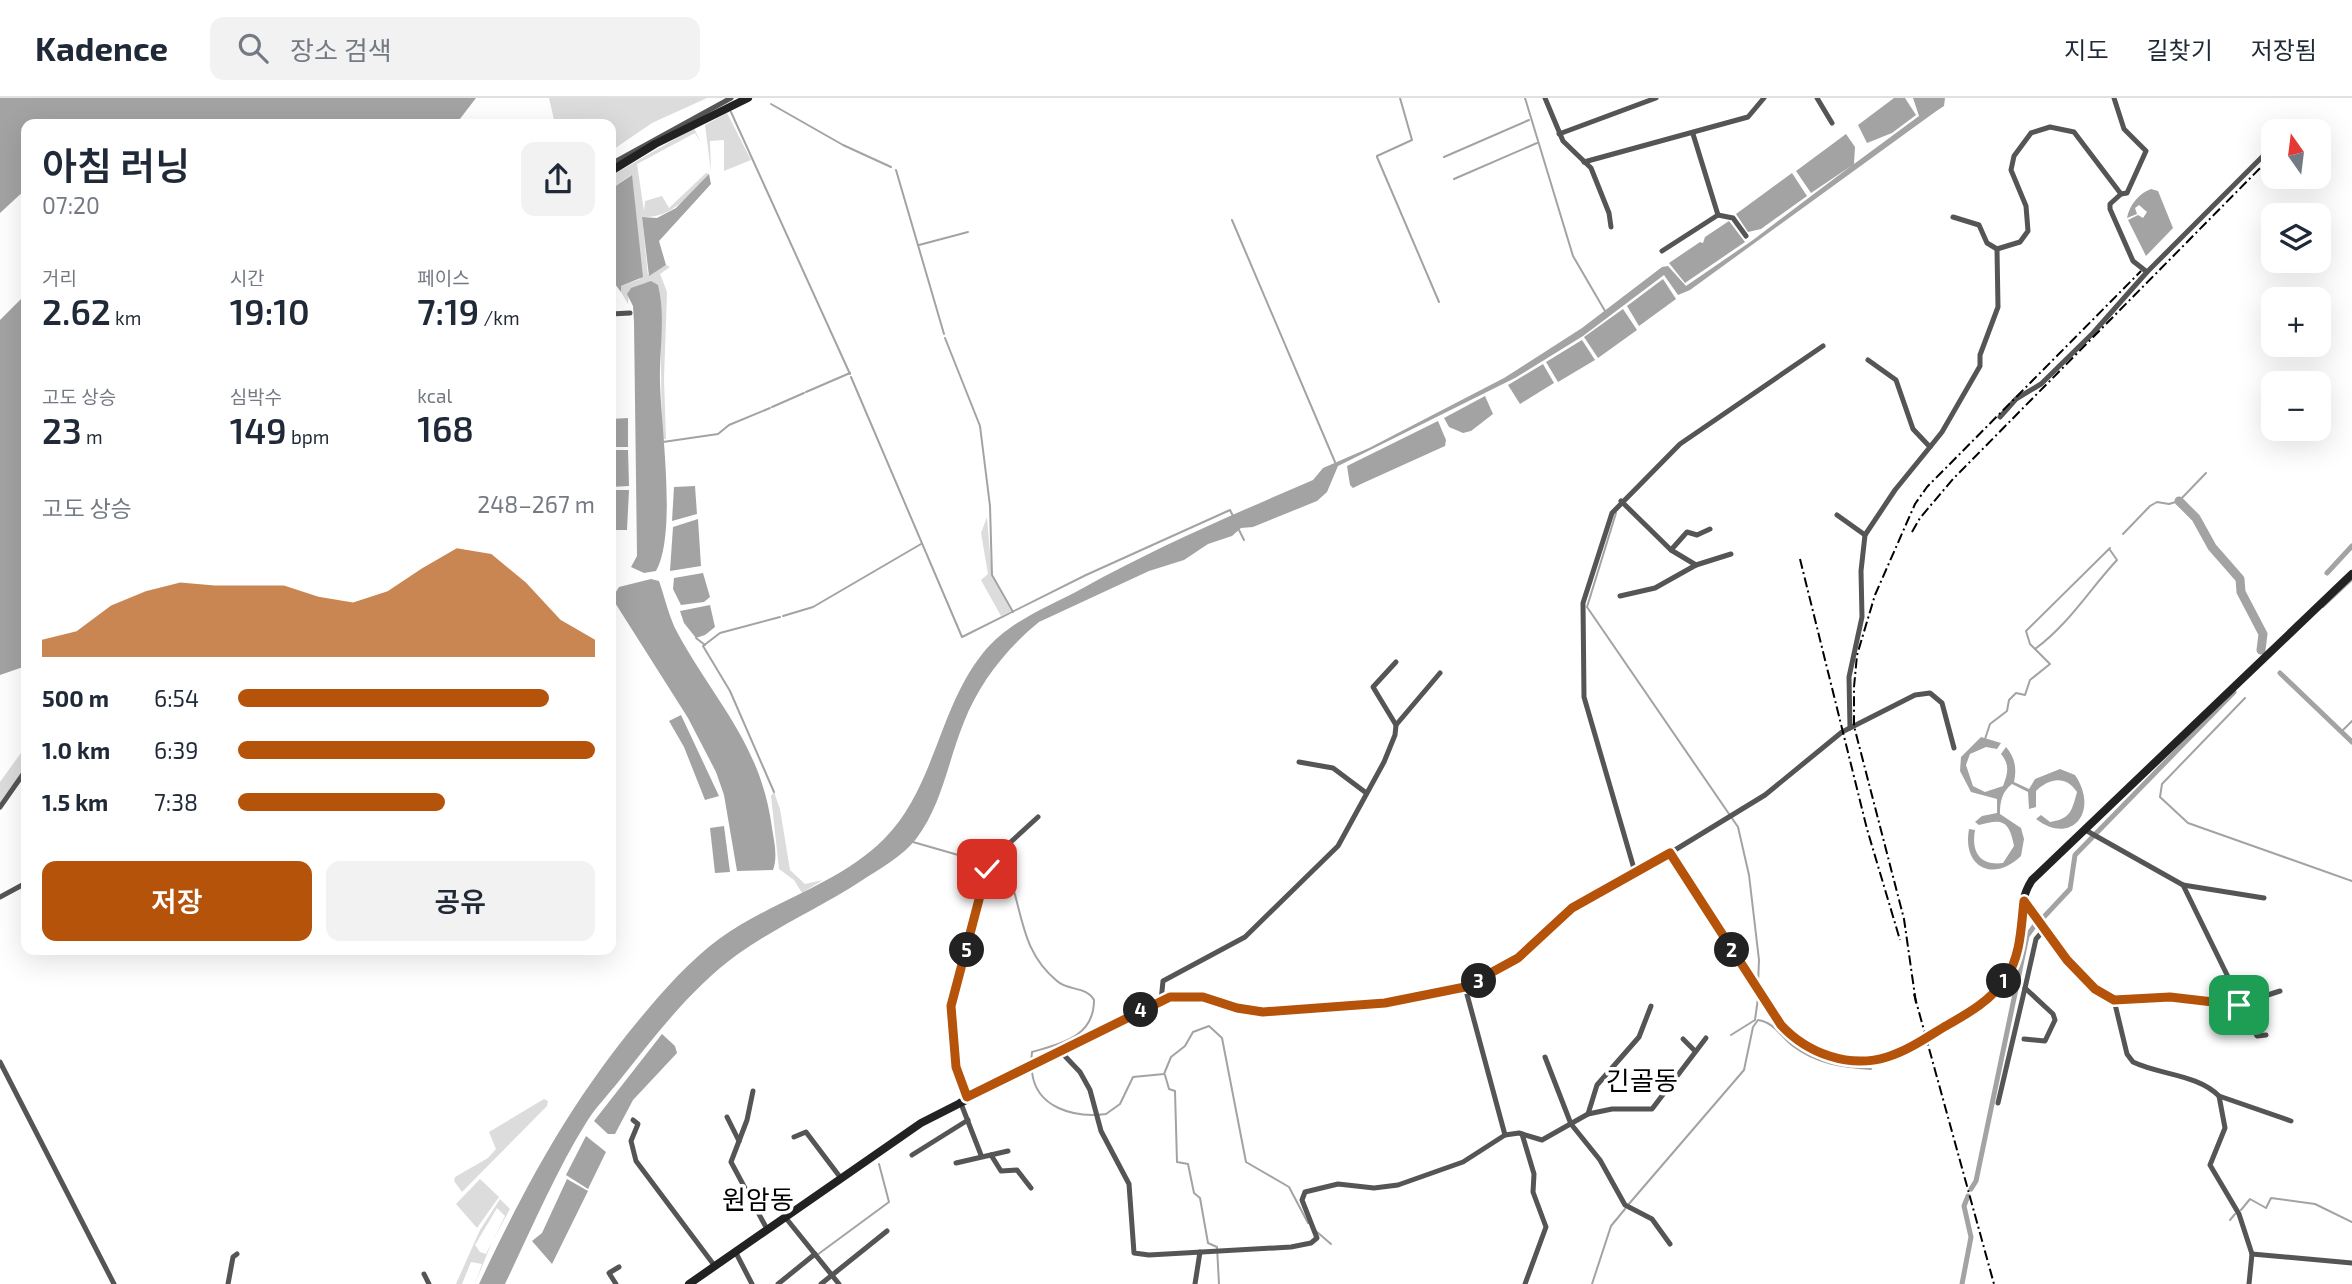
<!DOCTYPE html>
<html lang="ko">
<head>
<meta charset="utf-8">
<style>
	:root { --surface:#fff; --page:#f2f2f3; --text:#1f2937; --muted:#747a83; --line:#e0e1e3; --accent:#b45309 }
	body { margin:0; font-family:"Exo 2","Noto Sans KR",sans-serif; background:var(--page); color:var(--text); height:100vh; display:flex; flex-direction:column; font-size:26px; white-space:nowrap }
	* { box-sizing:border-box; margin:0 }
	p { font-size:23px; color:var(--muted) }
	.icon { flex:none; width:38px; height:38px; fill:none; stroke:currentColor; stroke-width:2; stroke-linecap:round; stroke-linejoin:round }
	.map { position:relative; flex:1; overflow:hidden }
	.details { position:absolute; left:21px; top:21px; width:595px; height:836px; display:flex; flex-direction:column; background:var(--surface); border-radius:14px; box-shadow:0 7px 28px #0002 }
	.details>* { flex:none }
	.needle { width:46px; rotate:346deg }
	.tools { position:absolute; left:2261px; top:21px; display:grid; gap:14px }
	.tools a { display:grid; place-items:center; width:70px; height:70px; border-radius:14px; background:var(--surface); box-shadow:0 7px 28px #0002; font-size:35px }
	.pin { position:absolute; display:grid; place-items:center; width:60px; height:60px; color:#fff; margin:-30px; border-radius:14px; box-shadow:0 4px 10px #0006 }
	.km { position:absolute; width:35px; height:35px; margin:-18px; border-radius:50%; background:#222; color:#fff; font-size:19px; line-height:35px; text-align:center }
	.round { display:grid; place-items:center; flex:none; width:74px; height:74px; border-radius:14px; background:var(--page) }
	.overview { display:flex; align-items:center; justify-content:space-between; height:119px; padding:0 21px }
	h1 { font-size:38px; font-weight:600; line-height:52px }
	.metrics { display:grid; grid-template-columns:repeat(3,1fr); gap:10px; height:119px; padding:7px 21px }
	.metrics div { display:grid; align-content:center }
	.metrics b { font-size:35px; font-weight:600 }
	.metrics small { font-size:19px; font-weight:400 }
	.metrics p { font-size:19px }
	.chart { height:196px; padding:14px 21px }
	.chart p { display:flex; justify-content:space-between }
	.chart svg { width:100%; height:126px; margin-top:7px; fill:var(--accent); opacity:.7 }
	.button { display:flex; gap:14px; margin-top:auto; padding:14px 21px }
	.button a { flex:1; height:80px; border-radius:14px; background:var(--accent); color:#fff; font-size:28px; font-weight:600; line-height:80px; text-align:center }
	.button a+a { background:var(--page); color:var(--text) }
	ul { padding:0 21px; list-style:none; font-size:23px }
	li { display:grid; grid-template-columns:112px 84px 1fr; align-items:center; height:52px }
	li i { height:18px; border-radius:9px; background:var(--accent) }
	header { display:flex; align-items:center; gap:42px; box-sizing:border-box; height:98px; padding:0 35px; background:var(--surface); border-bottom:2px solid var(--line) }
	header strong { font-size:33px }
	nav { display:flex; gap:38px; margin-inline-start:auto; font-size:24px }
	.search { width:490px; height:63px; background:var(--page); display:flex; align-items:center; gap:18px; box-sizing:border-box; padding:0 24px; border-radius:14px; color:var(--muted); font-size:26px }
	.map>svg:first-child { display:block }
	.green { fill:#dcdcdc; fill-rule:evenodd }
	.water { fill:#a3a3a3 }
	.lines { fill:none; stroke-linecap:round; stroke-linejoin:round }
	.stream { stroke:#a3a3a3; stroke-width:2 }
	.canal { stroke:#a3a3a3; stroke-width:5 }
	.river { stroke:#a3a3a3; stroke-width:9 }
	.street { stroke:#555; stroke-width:5 }
	.secondary { stroke:#222; stroke-width:8 }
	.rail { stroke:#000; stroke-width:2; stroke-dasharray:10 3.5 2 3.5; stroke-linecap:butt }
	.route-casing { stroke:#fff; stroke-width:14 }
	.route { stroke:#b45309; stroke-width:9 }
	.labels { text-anchor:middle; dominant-baseline:central; stroke-width:7; stroke-linejoin:round; paint-order:stroke }
	.quarter-label { font-size:26px; fill:#000; stroke:#fff }
</style>
</head>
<body>
<header>
<strong>Kadence</strong>
<div class="search"><svg class="icon" aria-label="search" viewBox="0 0 24 24"><circle cx="10" cy="10" r="6"/><path d="M15 15l6 6"/></svg>장소 검색</div>
<nav><a>지도</a><a>길찾기</a><a>저장됨</a></nav>
</header>
<div class="map">
<svg width="2352" height="1186" viewBox="0 0 2352 1186">
	<rect width="100%" height="100%" fill="#fff"/>
	<g class="green">
		<polygon points="549,0 707,0 652,25 611,53 611,26 555,26"/>
		<polygon points="727,15 751,62 724,73 724,42 710,43 711,74 705,27"/>
		<path d="M 694,30 L 701,45 L 695,35 L 637,66 L 644,113 L 645,103 L 662,98 L 669,110 L 706,75 L 709,76 C 689,97 672,121 642,119 L 648,177 L 666,167 L 670,169 L 660,176 L 667,194 L 664,281 L 666,341 L 662,341 L 660,201 L 645,185 L 629,192 L 628,206 L 621,194 L 621,188 L 640,181 L 631,77 L 611,91 L 611,78 Z"/>
		<polygon points="987,419 992,479 1011,513 1001,518 981,482 988,476 981,435"/>
		<polygon points="26,648 26,669 0,705 0,684"/>
		<polygon points="774,694 780,711 790,772 805,786 823,782 802,795 794,782 779,771 771,698"/>
		<polygon points="544,1001 548,1003 547,1008 462,1094 454,1083 455,1079 488,1060 496,1051 489,1034"/>
		<polygon points="480,1081 499,1099 477,1130 456,1106"/>
		<path d="M 500,1101 L 510,1111 L 492,1144 L 475,1186 L 482,1166 L 471,1164 L 462,1186 L 456,1186 L 480,1132 ZM 497,1110 L 505,1118 L 486,1156 L 480,1154 L 475,1147 Z"/>
	</g>
	<g class="water">
		<polygon points="0,0 476,0 456,26 26,26 26,91 0,115"/>
		<polygon points="1894,0 1905,0 1916,17 1892,35 1867,45 1858,27"/>
		<path d="M 1913,0 L 1945,0 L 1944,8 L 1935,14 L 1690,192 L 1678,197 L 1664,177 L 1583,238 L 1515,280 L 1338,368 L 1327,394 L 1317,403 L 1253,429 L 1241,430 L 1232,438 L 1208,446 L 1184,462 L 1149,473 L 1039,524 C 1007,550 979,585 964,624 C 948,663 942,707 916,741 C 902,759 879,771 861,783 C 821,809 778,828 738,856 C 691,890 655,938 619,983 C 608,997 595,1010 586,1025 C 556,1073 530,1134 505,1186 L 479,1186 C 526,1087 568,1008 638,923 C 663,893 688,864 719,841 C 771,803 838,787 884,741 C 935,690 938,611 983,555 C 1010,522 1047,510 1083,490 C 1157,449 1236,415 1313,382 L 1323,370 L 1369,350 L 1504,280 L 1582,230 L 1662,169 L 1668,168 L 1686,188 L 1753,142 L 1851,68 L 1811,95 L 1796,73 L 1846,36 L 1855,49 L 1854,66 L 1919,18 Z"/>
		<polygon points="1792,75 1807,98 1761,131 1748,134 1736,116"/>
		<polygon points="709,76 711,86 659,143 666,167 649,178 642,119 657,120 676,110"/>
		<polygon points="632,77 643,179 621,188 621,194 615,186 611,194 611,91"/>
		<path d="M 2151,91 L 2158,93 L 2173,130 L 2146,158 L 2128,122 L 2138,117 L 2143,120 L 2147,114 L 2139,107 L 2135,110 L 2137,116 L 2127,120 C 2129,108 2139,95 2151,91 Z"/>
		<polygon points="1729,123 1745,144 1685,185 1669,165 1700,144 1703,145 1705,139"/>
		<polygon points="1663,181 1676,201 1639,228 1627,208"/>
		<path d="M 651,183 L 658,187 C 666,219 659,252 660,284 C 661,330 677,436 656,473 L 644,475 L 631,469 L 637,458 L 634,224 L 633,208 L 627,196 L 631,190 Z"/>
		<polygon points="26,196 26,568 0,577 0,222"/>
		<polygon points="1623,211 1637,232 1598,260 1584,239"/>
		<polygon points="1582,242 1595,262 1558,284 1546,264"/>
		<polygon points="1543,266 1554,285 1520,306 1508,287"/>
		<polygon points="1485,298 1493,316 1471,333 1463,335 1449,329 1444,320"/>
		<polygon points="628,320 628,349 611,349 611,321"/>
		<polygon points="1438,323 1446,342 1445,348 1361,386 1353,390 1350,387 1347,368"/>
		<polygon points="611,352 628,352 629,388 611,389"/>
		<polygon points="695,388 697,416 672,423 674,389"/>
		<polygon points="611,392 629,392 627,432 611,432"/>
		<polygon points="698,421 701,468 670,473 673,429"/>
		<polygon points="703,475 710,499 704,504 681,507 673,491 674,480"/>
		<path d="M 651,481 L 659,483 C 665,500 669,519 677,534 C 715,604 761,646 772,730 C 774,743 778,759 773,772 L 737,773 L 724,697 L 716,674 L 688,620 L 612,500 L 619,489 Z"/>
		<polygon points="710,507 715,529 705,537 696,540 684,525 680,513"/>
		<polygon points="681,617 719,698 705,702 684,649 669,623"/>
		<path d="M 1981,639 L 2001,645 L 1997,651 L 1986,649 L 1970,656 L 1966,667 L 1973,688 L 1985,694 L 2003,688 C 2008,675 2010,667 2001,656 L 2006,649 C 2015,659 2017,671 2014,684 L 2029,691 L 2035,681 L 2060,671 L 2075,677 C 2100,714 2071,748 2036,721 L 2041,717 L 2050,724 C 2071,721 2072,712 2077,694 C 2066,677 2049,680 2036,693 L 2036,709 L 2029,711 L 2028,694 L 2012,686 C 2002,694 2000,703 2000,716 L 2021,730 L 2024,741 L 2021,758 C 1993,785 1962,769 1969,731 L 1975,732 C 1971,754 1980,768 2003,765 L 2014,748 C 2009,721 2001,721 1979,727 L 1975,724 L 1982,718 L 1997,715 L 1997,701 L 1971,694 L 1960,673 L 1961,659 Z"/>
		<polygon points="724,728 730,774 715,775 710,730"/>
		<polygon points="662,936 675,948 677,955 633,1002 615,1036 608,1036 594,1023"/>
		<polygon points="586,1038 606,1054 588,1091 566,1077"/>
		<polygon points="567,1081 588,1093 552,1166 532,1143 542,1135"/>
	</g>
	<g class="lines">
		<g class="stream">
			<polyline points="1525,0 1573,158 1605,213"/>
			<polyline points="771,6 843,47 891,69"/>
			<polyline points="731,14 850,276"/>
			<polyline points="1377,58 1412,42 1400,0"/>
			<polyline points="1377,59 1439,204"/>
			<polyline points="1444,59 1529,22"/>
			<polyline points="896,72 944,236"/>
			<polyline points="1454,81 1537,45"/>
			<polyline points="1232,122 1335,364"/>
			<polyline points="919,147 968,134"/>
			<polyline points="945,240 980,328 990,408 992,477 1013,514"/>
			<polyline points="851,279 962,539 1086,477 1230,412 1233,418"/>
			<polyline points="806,294 850,275"/>
			<polyline points="772,309 804,295"/>
			<polyline points="663,344 718,336 729,327 770,310"/>
			<polyline points="1616,415 1587,509 1738,729 1749,777 1759,862 1758,887"/>
			<polyline points="1239,432 1244,442"/>
			<polyline points="2123,436 2150,408 2157,404 2169,406 2179,403 2206,375"/>
			<polyline points="2323,509 2352,482"/>
			<polyline points="783,518 813,509 921,446"/>
			<polyline points="696,540 705,547"/>
			<path d="M 2035,551 C 2069,526 2089,492 2117,462 L 2110,452"/>
			<polyline points="2245,600 2162,686 2160,699 2188,725 2352,783"/>
			<polyline points="2341,634 2352,623"/>
			<polyline points="1985,641 1990,626 2007,613 2009,602 2016,595 2025,597 2030,582 2050,566 2030,546 2026,533 2110,450"/>
			<polyline points="774,694 730,593 703,548 720,535 780,519"/>
			<polyline points="913,744 986,765"/>
			<path d="M 991,767 L 1010,780 C 1023,818 1022,854 1057,883 C 1068,893 1086,888 1094,902 C 1094,939 1062,945 1032,954 L 1031,965"/>
			<polyline points="1731,937 1755,922 1758,900"/>
			<path d="M 1032,974 C 1036,1010 1074,1020 1106,1016 L 1120,1006 L 1133,979 L 1164,976 L 1171,959 L 1185,948 L 1193,934 L 1209,928 L 1222,940 L 1246,1064 L 1289,1089 L 1308,1125"/>
			<polyline points="1165,977 1169,991 1175,993 1177,1064 1188,1066 1194,1095 1200,1100 1208,1145 1217,1149 1219,1186"/>
			<path d="M 1628,1107 L 1744,972 L 1753,929 L 1758,922 C 1774,924 1781,939 1793,948 C 1817,966 1842,969 1871,971"/>
			<polyline points="2241,1112 2250,1101 2266,1110 2271,1100 2315,1106 2352,1124"/>
			<polyline points="2230,1122 2235,1116"/>
			<polyline points="1317,1134 1331,1146"/>
			<polyline points="817,1157 889,1104 879,1066"/>
			<polyline points="1592,1186 1611,1128 1625,1111"/>
		</g>
		<g class="canal">
			<polyline points="2327,475 2352,448"/>
			<polyline points="2280,575 2352,644"/>
			<polyline points="2041,822 2070,791 2075,757 2234,594"/>
			<polyline points="1971,1091 1976,1083 2027,838 2035,827"/>
			<polyline points="1962,1186 1971,1139 1964,1108 1968,1098"/>
		</g>
		<polyline class="river" points="2179,403 2196,420 2212,449 2240,481 2241,494 2263,536 2261,552"/>
		<g class="street">
			<polyline points="1545,0 1563,43 1591,70 1609,115 1611,129"/>
			<polyline points="1817,0 1832,25"/>
			<polyline points="2114,0 2124,31 2146,53 2127,95 2121,96"/>
			<polyline points="1559,36 1656,0"/>
			<polyline points="1693,36 1718,117"/>
			<polyline points="1584,64 1748,19 1764,0"/>
			<polyline points="611,66 731,0"/>
			<polyline points="1953,119 1979,127 1987,145 1997,151"/>
			<polyline points="1662,153 1718,117 1733,120 1746,138"/>
			<polyline points="611,216 630,215"/>
			<polyline points="1868,262 1896,282 1913,331 1930,349 1942,334 1980,268 1980,257 1998,209 1997,151 2020,144 2028,133 2026,108 2011,72 2014,58 2031,35 2050,29 2074,34 2121,96 2110,106 2110,111 2133,163 2147,174"/>
			<polyline points="2000,319 2016,301 2041,286 2093,235 2147,174 2269,52"/>
			<polyline points="1621,403 1671,452 1696,467 1731,456"/>
			<polyline points="1837,417 1865,437"/>
			<polyline points="1671,452 1687,434 1697,437 1710,431"/>
			<polyline points="1620,498 1655,490 1696,467"/>
			<polyline points="1396,627 1373,589 1396,564"/>
			<polyline points="1850,630 1849,579 1862,519 1861,473 1865,437 1895,392 1930,349"/>
			<polyline points="1299,664 1333,670 1365,694"/>
			<polyline points="0,709 26,672"/>
			<polyline points="2087,733 2183,787 2257,938 2266,937"/>
			<polyline points="1670,755 1765,697 1842,634 1915,597 1930,595 1942,605 1954,650"/>
			<polyline points="1635,774 1584,599 1583,505 1612,415 1680,346 1823,248"/>
			<polyline points="2183,787 2264,800"/>
			<polyline points="0,799 26,785"/>
			<polyline points="2023,803 2043,833"/>
			<polyline points="1465,889 1505,1037"/>
			<polyline points="2114,902 2170,899 2234,908 2280,893"/>
			<polyline points="1161,903 1163,883 1245,839 1338,748 1384,664 1395,637 1396,627 1440,575"/>
			<polyline points="1683,941 1695,953"/>
			<path d="M 2024,941 L 2045,943 L 2055,922 L 2053,916 L 2025,890 L 2036,841 L 2043,833 L 2095,891 L 2114,902 L 2127,956 L 2133,964 C 2160,977 2197,976 2219,998"/>
			<polyline points="1061,954 1080,974 1090,992 1101,1033 1129,1086 1134,1155 1149,1157 1291,1149 1311,1145 1317,1140 1302,1102 1305,1094 1338,1086 1374,1090 1398,1087 1463,1064 1505,1037 1519,1035 1542,1042 1588,1016 1597,987 1639,939 1651,908"/>
			<polyline points="1545,959 1571,1026 1600,1062 1625,1107 1652,1121 1670,1146"/>
			<polyline points="0,964 114,1186"/>
			<polyline points="753,993 747,1022 731,1064 767,1131"/>
			<polyline points="967,999 956,969 951,908 990,763 1038,719"/>
			<polyline points="960,1003 981,1057"/>
			<polyline points="1998,1005 2025,890"/>
			<polyline points="1588,1016 1612,1011 1652,1011 1706,940"/>
			<polyline points="727,1019 739,1043"/>
			<polyline points="633,1022 638,1026 631,1043 636,1063 714,1167"/>
			<polyline points="1522,1036 1534,1076 1533,1094 1546,1129 1525,1186"/>
			<polyline points="794,1039 806,1034 840,1079"/>
			<polyline points="912,1057 968,1022"/>
			<polyline points="991,1057 1001,1073 1017,1072 1031,1090"/>
			<polyline points="956,1065 1008,1053"/>
			<polyline points="785,1119 839,1186"/>
			<polyline points="735,1153 752,1186"/>
			<polyline points="2252,1156 2352,1165"/>
			<polyline points="424,1176 429,1186"/>
			<polyline points="228,1186 233,1159 237,1156"/>
			<polyline points="616,1186 609,1175 619,1169"/>
			<polyline points="778,1186 815,1156"/>
			<polyline points="821,1186 887,1133"/>
			<polyline points="1195,1186 1200,1154"/>
			<polyline points="2249,1186 2252,1156 2239,1116 2210,1067 2225,1030 2219,998 2291,1023"/>
		</g>
		<g class="secondary">
			<polyline points="611,73 655,46 748,0"/>
			<path d="M 689,1186 L 921,1025 L 1155,906 L 1186,898 L 1203,899 L 1249,913 L 1298,912 L 1385,905 L 1465,889 L 1518,860 L 1572,810 L 1670,755 C 1694,792 1717,830 1741,867 C 1756,890 1770,917 1790,937 C 1830,977 1884,964 1927,939 C 1956,923 1989,907 2007,879 C 2026,849 2013,810 2032,782 L 2352,476"/>
		</g>
		<g class="rail">
			<polyline points="1912,434 1920,420 1953,381 2272,58"/>
			<polyline points="1800,461 1867,731 1900,842"/>
			<polyline points="1914,896 1994,1186"/>
			<polyline points="1916,905 1904,821 1854,628 1854,589 1857,557 1875,497 1915,406 1927,389 2141,173"/>
		</g>
	</g>
	<g class="lines">
		<defs>
			<path id="route" d="M 987,771 L 951,908 L 956,969 L 967,999 L 1170,899 L 1203,899 L 1237,910 L 1263,914 L 1385,905 L 1465,889 L 1518,860 L 1572,810 L 1670,755 L 1781,927 C 1807,955 1849,971 1887,959 C 1907,953 1926,940 1944,929 C 1967,916 1991,903 2006,880 C 2021,858 2021,828 2024,803 L 2067,862 L 2095,891 L 2114,902 L 2170,899 L 2239,907"/>
		</defs>
		<use href="#route" class="route-casing"/>
		<use href="#route" class="route"/>
	</g>
	<g class="labels">
		<g class="quarter-label">
			<text x="1642" y="981">긴골동</text>
			<text x="758" y="1100">원암동</text>
		</g>
	</g>
</svg>
<div class="tools">
<a><svg class="needle" viewBox="-14 -14 28 28"><path d="M0-13l5 13h-10z" fill="#e53935"/><path d="M0 13l5-13h-10z" fill="#747a83"/></svg></a>
<a><svg class="icon" aria-label="layers" viewBox="0 0 24 24"><path d="M12 4l9 5-9 5-9-5zM3 14l9 5 9-5"/></svg></a>
<a>+</a>
<a>−</a>
</div>
<div class="pin" style="left:2239px;top:907px;background:#1e9e55"><svg class="icon" aria-label="arrive" viewBox="0 0 24 24"><path d="M6 21V4h12l-3 4 3 4H6"/></svg></div>
<div class="pin" style="left:987px;top:771px;background:#d93025"><svg class="icon" aria-label="check" viewBox="0 0 24 24"><path d="M5 12l5 5 9-10"/></svg></div>
<b class="km" style="left:2004px;top:883px">1</b>
<b class="km" style="left:1732px;top:852px">2</b>
<b class="km" style="left:1479px;top:883px">3</b>
<b class="km" style="left:1141px;top:912px">4</b>
<b class="km" style="left:967px;top:852px">5</b>
<section class="details">
<div class="overview"><div><h1>아침 러닝</h1><p>07:20</p></div><a class="round"><svg class="icon" aria-label="share" viewBox="0 0 24 24"><path d="M12 15V3M7 8l5-5 5 5M5 13v7h14v-7"/></svg></a></div>
<div class="metrics">
<div><p>거리</p><b>2.62<small> km</small></b></div>
<div><p>시간</p><b>19:10</b></div>
<div><p>페이스</p><b>7:19<small> /km</small></b></div>
</div>
<div class="metrics">
<div><p>고도 상승</p><b>23<small> m</small></b></div>
<div><p>심박수</p><b>149<small> bpm</small></b></div>
<div><p>kcal</p><b>168</b></div>
</div>
<div class="chart"><p><span>고도 상승</span>248–267 m</p>
<svg viewBox="0 0 160 44" preserveAspectRatio="none"><path d="M0 44V38L10 35L20 26L30 21L40 18L50 19L60 19L70 19L80 23L90 25L100 21L110 13L120 6L130 8L140 18L150 31L160 38V44z"/></svg>
</div>
<ul>
<li><b>500 m</b>6:54<i style="width:87%"></i></li>
<li><b>1.0 km</b>6:39<i style="width:100%"></i></li>
<li><b>1.5 km</b>7:38<i style="width:58%"></i></li>
</ul>
<div class="button"><a>저장</a><a>공유</a></div>
</section>
</div>
</body>
</html>
